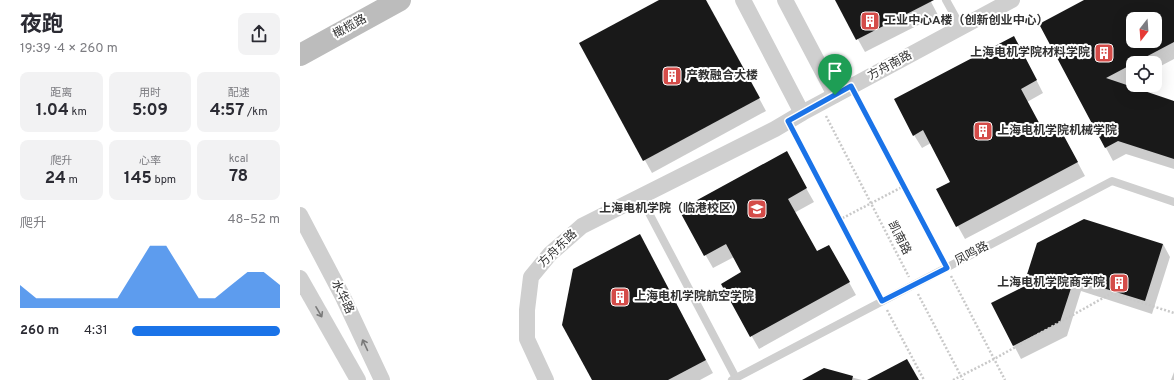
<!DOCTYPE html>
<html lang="zh">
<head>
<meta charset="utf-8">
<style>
	:root { --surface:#fff; --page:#f2f2f3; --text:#2b2b33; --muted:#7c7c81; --accent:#1a73e8 }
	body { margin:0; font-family:Overpass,"Noto Sans SC",sans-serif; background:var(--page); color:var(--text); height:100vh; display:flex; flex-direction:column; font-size:15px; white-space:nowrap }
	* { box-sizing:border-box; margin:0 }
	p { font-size:13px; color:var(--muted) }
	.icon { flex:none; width:22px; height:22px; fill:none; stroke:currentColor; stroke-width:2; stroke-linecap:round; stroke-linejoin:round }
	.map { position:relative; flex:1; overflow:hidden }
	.panel { display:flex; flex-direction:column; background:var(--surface); width:300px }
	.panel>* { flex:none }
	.needle { width:26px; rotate:197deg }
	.fabs { position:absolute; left:826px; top:12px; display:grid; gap:8px }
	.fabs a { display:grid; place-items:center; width:36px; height:36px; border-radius:8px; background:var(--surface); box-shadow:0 4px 16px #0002; font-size:20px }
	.pin { position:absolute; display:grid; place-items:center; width:34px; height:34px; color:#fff; margin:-41px -17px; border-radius:50% 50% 50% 0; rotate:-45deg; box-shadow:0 0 4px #0007 }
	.pin .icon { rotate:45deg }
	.round { display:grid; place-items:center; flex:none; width:42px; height:42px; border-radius:8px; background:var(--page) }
	.summary { display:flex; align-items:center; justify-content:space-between; height:68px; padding:0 20px }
	h1 { font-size:22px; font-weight:700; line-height:30px }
	.stats { display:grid; grid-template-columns:repeat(3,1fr); gap:6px; height:68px; padding:4px 20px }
	.stats div { display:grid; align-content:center; border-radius:8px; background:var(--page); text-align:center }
	.stats b { font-size:17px; font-weight:700 }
	.stats small { font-size:11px; font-weight:400 }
	.stats p { font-size:11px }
	.chart { height:112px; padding:8px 20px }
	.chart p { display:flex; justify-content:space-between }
	.chart svg { width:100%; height:72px; margin-top:4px; fill:var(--accent); opacity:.7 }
	ul { padding:0 20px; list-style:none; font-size:13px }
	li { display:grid; grid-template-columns:64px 48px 1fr; align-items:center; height:30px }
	li i { height:10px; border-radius:5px; background:var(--accent) }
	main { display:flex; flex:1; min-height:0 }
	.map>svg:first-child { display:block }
	.shadow { fill:#0003; fill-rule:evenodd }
	.building { fill:#191919; fill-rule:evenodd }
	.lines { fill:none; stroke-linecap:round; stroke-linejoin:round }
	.path { stroke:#c9c9c9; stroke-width:2.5; stroke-dasharray:2 2; stroke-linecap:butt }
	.lane { stroke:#cfcfcf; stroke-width:8 }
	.street { stroke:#cfcfcf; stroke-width:16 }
	.secondary { stroke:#bcbcbc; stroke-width:22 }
	.oneway { stroke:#797979 }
	.route-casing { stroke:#fff; stroke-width:8 }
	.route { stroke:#1a73e8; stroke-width:5 }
	.labels { text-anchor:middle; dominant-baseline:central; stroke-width:4; stroke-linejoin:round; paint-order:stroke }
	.poi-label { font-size:12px; font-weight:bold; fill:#323232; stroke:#fff; text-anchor:start }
	.street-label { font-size:12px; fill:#323232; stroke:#fff }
</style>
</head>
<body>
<main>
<section class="panel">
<div class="summary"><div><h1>夜跑</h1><p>19:39 · 4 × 260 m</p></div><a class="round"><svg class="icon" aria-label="share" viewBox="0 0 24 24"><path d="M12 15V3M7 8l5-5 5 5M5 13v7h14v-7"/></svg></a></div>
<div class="stats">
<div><p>距离</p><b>1.04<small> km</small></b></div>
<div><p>用时</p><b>5:09</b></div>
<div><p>配速</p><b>4:57<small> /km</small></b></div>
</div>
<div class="stats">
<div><p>爬升</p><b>24<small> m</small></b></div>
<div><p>心率</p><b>145<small> bpm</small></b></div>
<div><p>kcal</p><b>78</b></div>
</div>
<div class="chart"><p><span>爬升</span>48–52 m</p>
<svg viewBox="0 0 160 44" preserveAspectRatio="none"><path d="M0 44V30L10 38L20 38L30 38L40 38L50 38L60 38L70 22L80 6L90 6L100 22L110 38L120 38L130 30L140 22L150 22L160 30V44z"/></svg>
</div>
<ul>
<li><b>260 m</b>4:31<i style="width:100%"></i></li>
</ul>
</section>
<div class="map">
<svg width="874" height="380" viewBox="0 0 874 380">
	<rect width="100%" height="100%" fill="#fff"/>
	<g class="shadow">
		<polygon points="361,0 405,0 466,111 352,173 280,44"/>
		<polygon points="536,0 630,0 638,15 565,52"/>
		<path d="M 787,0 L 874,0 L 874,59 L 855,69 L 855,63 L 833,63 L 833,81 L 824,86 L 874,103 L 874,169 L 826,154 L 813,161 L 740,24 ZM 833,19 L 855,19 L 855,41 L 833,41 Z"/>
		<polygon points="721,50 743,93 727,102 744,133 765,139 785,176 665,239 637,189 652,182 631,143 622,148 614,135"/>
		<polygon points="486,153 514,202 494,213 516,252 529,246 556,295 459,349 422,284 443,273 434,257 413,268 380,211"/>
		<polygon points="863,244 870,257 852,314 781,291 767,336 721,359 692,303"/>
		<polygon points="347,249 413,373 400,380 293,380"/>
		<polygon points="524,370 562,380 504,380"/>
		<polygon points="874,372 874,380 871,380"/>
	</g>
	<g class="building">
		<polygon points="359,0 406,0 460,98 343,161 279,43"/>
		<polygon points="535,0 634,0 556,40"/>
		<path d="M 784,0 L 874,0 L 874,42 L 806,78 L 874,101 L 874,159 L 818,141 L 805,148 L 739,24 ZM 833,19 L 855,19 L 855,41 L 833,41 Z"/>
		<polygon points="714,36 737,80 721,89 744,132 758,125 778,162 656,227 636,189 650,182 623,130 613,136 594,99"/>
		<polygon points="487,151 507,188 488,199 517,251 529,245 550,282 450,337 421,284 441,272 426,244 404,256 379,210"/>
		<polygon points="784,219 863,244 845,301 774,279 760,322 713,346 691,303 723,287 737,243"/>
		<polygon points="340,234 406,360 368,380 292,380 262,325 273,269"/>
		<polygon points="607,359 619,380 567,380"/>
		<polygon points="524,368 553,376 552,380 502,380"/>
	</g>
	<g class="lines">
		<g class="path">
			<polyline points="558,99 642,259"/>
			<polyline points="526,116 609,277"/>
			<polyline points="495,134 578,293"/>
			<polyline points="539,220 604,186"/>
			<polyline points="651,276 705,380"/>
			<polyline points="618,294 663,380"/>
			<polyline points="587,310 624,380"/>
			<polyline points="653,380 694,359 812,293 874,313"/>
		</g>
		<g class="lane">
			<polyline points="646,0 661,27"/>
			<polyline points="340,196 436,378"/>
			<polyline points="432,380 812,181 874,202"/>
		</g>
		<g class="street">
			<polyline points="443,0 502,113"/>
			<polyline points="485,0 535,95"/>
			<polyline points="0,215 43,297 82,380"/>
			<polyline points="0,278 58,380"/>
			<polyline points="246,380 227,339 227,310 231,277 250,254 282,226 475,129 502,113 712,0"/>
		</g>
		<polyline class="secondary" points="0,55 100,0"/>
	</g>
	<defs><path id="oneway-shaft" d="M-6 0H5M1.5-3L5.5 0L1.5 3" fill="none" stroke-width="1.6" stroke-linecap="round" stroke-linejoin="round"/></defs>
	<g class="oneway">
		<use href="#oneway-shaft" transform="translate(19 312) rotate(60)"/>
		<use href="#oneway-shaft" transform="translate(65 345) rotate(-115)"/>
	</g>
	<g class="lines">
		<defs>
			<polygon id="route" points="551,86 647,268 582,301 488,121"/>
		</defs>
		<use href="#route" class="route-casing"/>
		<use href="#route" class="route"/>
	</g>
	<defs>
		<symbol id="building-square" viewBox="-11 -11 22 22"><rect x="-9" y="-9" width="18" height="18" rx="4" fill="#d44c49" stroke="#fff"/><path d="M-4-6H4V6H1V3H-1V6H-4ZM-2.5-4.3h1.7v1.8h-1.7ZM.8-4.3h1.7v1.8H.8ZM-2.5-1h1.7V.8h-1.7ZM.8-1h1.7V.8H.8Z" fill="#fff"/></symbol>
		<symbol id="university-square" viewBox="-11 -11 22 22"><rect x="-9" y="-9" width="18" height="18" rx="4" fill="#d44c49" stroke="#fff"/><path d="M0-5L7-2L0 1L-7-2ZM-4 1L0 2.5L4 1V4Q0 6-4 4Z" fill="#fff"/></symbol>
	</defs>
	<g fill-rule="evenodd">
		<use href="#building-square" x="559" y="10" width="22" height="22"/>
		<use href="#building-square" x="793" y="42" width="22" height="22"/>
		<use href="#building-square" x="361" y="65" width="22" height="22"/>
		<use href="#building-square" x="672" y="120" width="22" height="22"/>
		<use href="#university-square" x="446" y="198" width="22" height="22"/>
		<use href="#building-square" x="808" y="272" width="22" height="22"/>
		<use href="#building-square" x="309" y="286" width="22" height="22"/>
	</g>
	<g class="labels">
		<g class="poi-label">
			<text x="584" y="21">工业中心A楼（创新创业中心）</text>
			<text x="790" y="53" text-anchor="end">上海电机学院材料学院</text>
			<text x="386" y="76">产教融合大楼</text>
			<text x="697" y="131">上海电机学院机械学院</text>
			<text x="443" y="209" text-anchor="end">上海电机学院（临港校区）</text>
			<text x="805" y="283" text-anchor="end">上海电机学院商学院</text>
			<text x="334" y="297">上海电机学院航空学院</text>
		</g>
		<g class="street-label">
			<text transform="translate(50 27) rotate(-29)">橄榄路</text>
			<text transform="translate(590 66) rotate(-28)">方舟南路</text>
			<text transform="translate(599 238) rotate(63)">凯南路</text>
			<text transform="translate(258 249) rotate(-44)">方舟东路</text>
			<text transform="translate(672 254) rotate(-28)">凤鸣路</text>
			<text transform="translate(42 297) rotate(64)">水华路</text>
		</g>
	</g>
</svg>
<div class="fabs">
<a><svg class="needle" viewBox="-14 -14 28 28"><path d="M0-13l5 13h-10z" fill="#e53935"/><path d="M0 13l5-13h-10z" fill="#7c7c81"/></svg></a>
<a><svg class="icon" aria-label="locate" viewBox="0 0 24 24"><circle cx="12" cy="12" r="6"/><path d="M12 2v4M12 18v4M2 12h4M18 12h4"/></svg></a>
</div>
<div class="pin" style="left:535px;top:95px;background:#1e9e55"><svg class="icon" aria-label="arrive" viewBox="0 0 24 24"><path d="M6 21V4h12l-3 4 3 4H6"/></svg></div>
</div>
</main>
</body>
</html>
